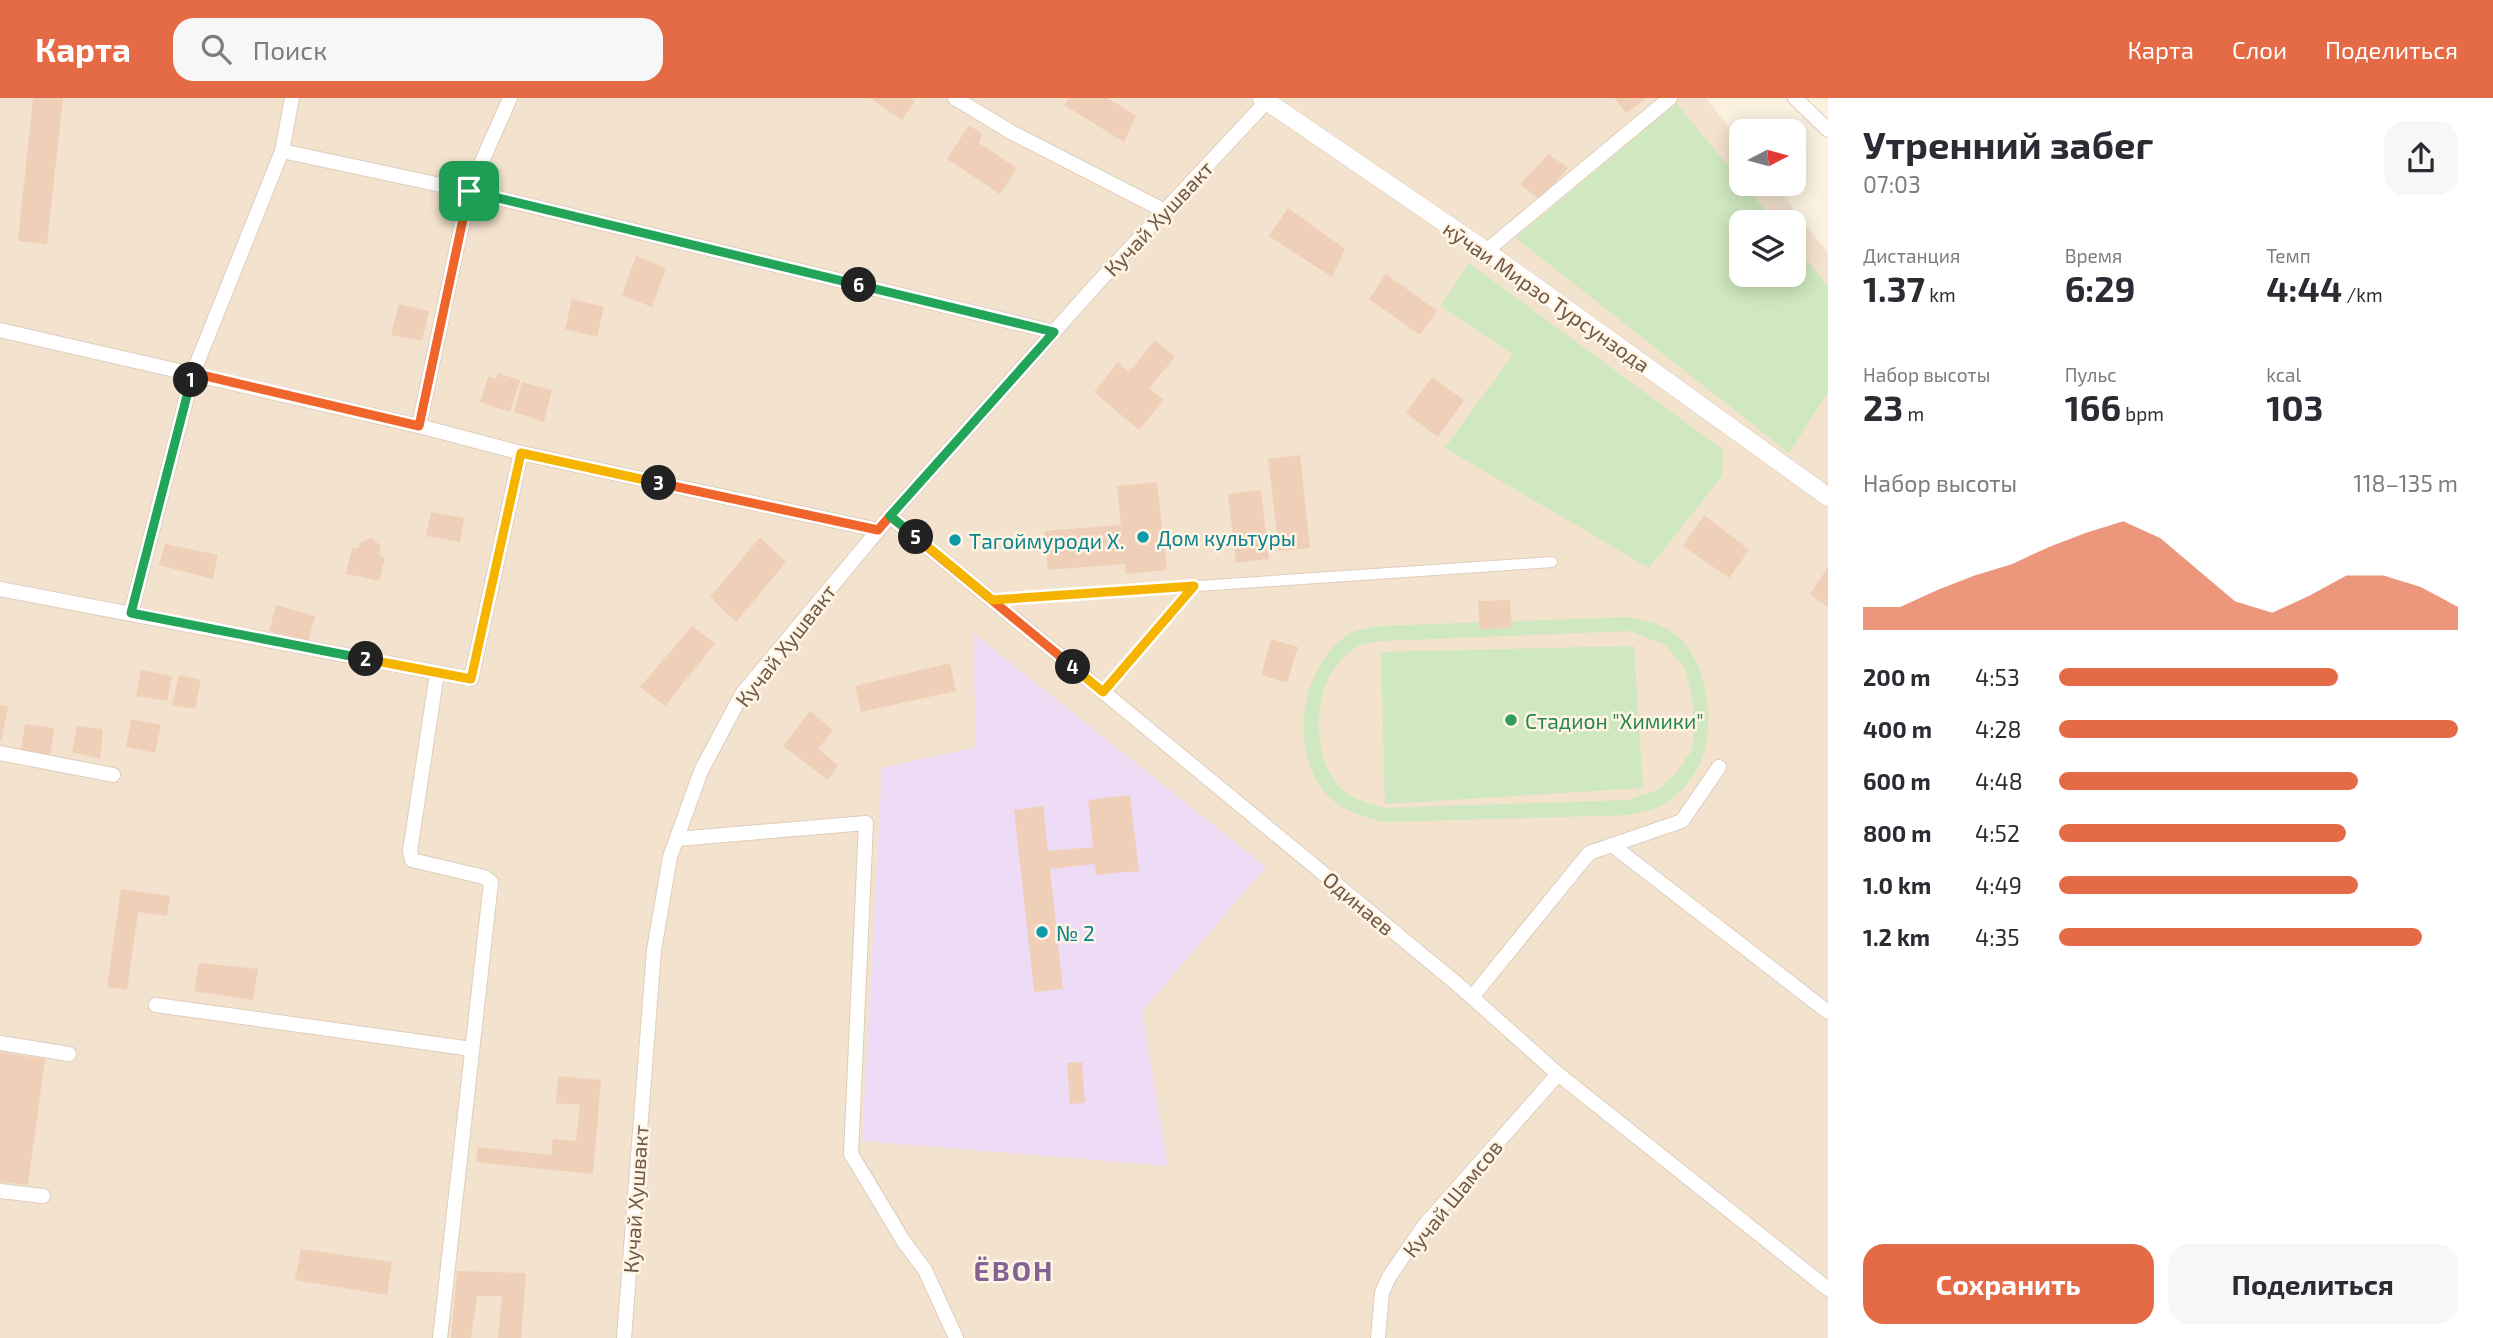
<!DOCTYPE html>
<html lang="ru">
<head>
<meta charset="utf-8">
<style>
	:root { --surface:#fff; --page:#f7f7f7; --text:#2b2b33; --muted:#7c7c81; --accent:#e46b46 }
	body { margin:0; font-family:"Exo 2",sans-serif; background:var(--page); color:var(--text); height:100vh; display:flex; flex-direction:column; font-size:26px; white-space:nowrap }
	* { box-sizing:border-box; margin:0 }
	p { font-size:23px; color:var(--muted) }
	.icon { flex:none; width:38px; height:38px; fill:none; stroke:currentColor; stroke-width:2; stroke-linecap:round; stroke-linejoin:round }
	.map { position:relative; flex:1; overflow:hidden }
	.details { display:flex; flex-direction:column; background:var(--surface); width:665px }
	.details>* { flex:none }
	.needle { width:46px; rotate:84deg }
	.fabs { position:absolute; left:1729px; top:21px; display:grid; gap:14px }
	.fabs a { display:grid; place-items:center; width:77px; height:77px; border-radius:14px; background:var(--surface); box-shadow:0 4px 18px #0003; font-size:35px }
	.pin { position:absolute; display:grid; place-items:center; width:60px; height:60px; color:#fff; margin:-30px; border-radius:14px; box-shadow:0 4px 10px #0006 }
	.km { position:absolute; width:35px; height:35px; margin:-18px; border-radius:50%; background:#222; color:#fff; font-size:19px; line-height:35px; text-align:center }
	.round { display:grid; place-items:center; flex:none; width:74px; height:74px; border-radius:21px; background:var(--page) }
	.summary { display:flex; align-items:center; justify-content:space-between; height:119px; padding:0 35px }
	h1 { font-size:38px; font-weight:700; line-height:52px }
	.metrics { display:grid; grid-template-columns:repeat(3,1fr); gap:10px; height:119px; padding:7px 35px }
	.metrics div { display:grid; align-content:center }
	.metrics b { font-size:35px; font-weight:700 }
	.metrics small { font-size:19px; font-weight:400 }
	.metrics p { font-size:19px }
	.chart { height:196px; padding:14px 35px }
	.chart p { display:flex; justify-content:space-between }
	.chart svg { width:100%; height:126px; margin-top:7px; fill:var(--accent); opacity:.7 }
	.cta { display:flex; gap:14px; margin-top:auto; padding:14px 35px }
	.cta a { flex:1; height:80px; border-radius:21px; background:var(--accent); color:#fff; font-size:28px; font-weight:700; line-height:80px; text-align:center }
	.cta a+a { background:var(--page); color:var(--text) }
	ul { padding:0 35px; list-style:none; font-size:23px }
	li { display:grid; grid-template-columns:112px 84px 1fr; align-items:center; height:52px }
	li i { height:18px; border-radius:9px; background:var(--accent) }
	header { display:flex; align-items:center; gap:42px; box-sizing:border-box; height:98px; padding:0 35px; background:var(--accent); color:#fff }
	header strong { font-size:33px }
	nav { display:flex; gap:38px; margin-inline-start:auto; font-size:24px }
	.search { width:490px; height:63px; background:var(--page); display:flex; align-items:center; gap:18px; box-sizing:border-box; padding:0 24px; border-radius:21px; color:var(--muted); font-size:26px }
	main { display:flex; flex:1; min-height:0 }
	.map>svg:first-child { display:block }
	.residential { fill:#f3e2ce; fill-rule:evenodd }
	.education { fill:#eedcf7 }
	.green { fill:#cfe8bf; fill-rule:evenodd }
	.building { fill:#f0cfb8 }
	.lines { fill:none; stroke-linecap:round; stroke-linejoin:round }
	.pedestrian-casing { stroke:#dfcdbc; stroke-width:12 }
	.minor-casing { stroke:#dfcdbc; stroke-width:16 }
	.tertiary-casing { stroke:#dfcdbc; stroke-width:19 }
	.pedestrian { stroke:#fff; stroke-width:10 }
	.minor { stroke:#fff; stroke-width:14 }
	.tertiary { stroke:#fff; stroke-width:18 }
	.split-1-casing { stroke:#fff; stroke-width:14 }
	.split-2-casing { stroke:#fff; stroke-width:14 }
	.split-3-casing { stroke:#fff; stroke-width:14 }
	.split-4-casing { stroke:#fff; stroke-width:14 }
	.split-5-casing { stroke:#fff; stroke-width:14 }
	.split-6-casing { stroke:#fff; stroke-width:14 }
	.split-7-casing { stroke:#fff; stroke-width:14 }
	.split-1 { stroke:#f0652b; stroke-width:9 }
	.split-2 { stroke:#22a559; stroke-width:9 }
	.split-3 { stroke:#f5b400; stroke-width:9 }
	.split-4 { stroke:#f0652b; stroke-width:9 }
	.split-5 { stroke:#f5b400; stroke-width:9 }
	.split-6 { stroke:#22a559; stroke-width:9 }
	.split-7 { stroke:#22a559; stroke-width:9 }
	.culture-dot { fill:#0f9aa8; stroke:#fff5e5; stroke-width:2.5 }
	.leisure-dot { fill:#2e9e5b; stroke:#fff5e5; stroke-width:2.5 }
	.labels { text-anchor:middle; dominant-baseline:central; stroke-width:5; stroke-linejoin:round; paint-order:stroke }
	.street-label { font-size:21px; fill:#715748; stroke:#fff5e5 }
	.culture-label { font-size:21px; fill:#0d838f; stroke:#fff5e5; text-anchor:start }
	.leisure-label { font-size:21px; fill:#27864d; stroke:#fff5e5; text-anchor:start }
	.district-label { font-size:28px; font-weight:bold; letter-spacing:2px; fill:#846394; stroke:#fff5e5 }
</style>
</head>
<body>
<header>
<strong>Карта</strong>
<div class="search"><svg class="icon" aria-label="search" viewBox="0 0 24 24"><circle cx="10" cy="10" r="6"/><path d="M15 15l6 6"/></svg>Поиск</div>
<nav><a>Карта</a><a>Слои</a><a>Поделиться</a></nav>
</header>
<main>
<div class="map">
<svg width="1828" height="1240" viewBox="0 0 1828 1240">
	<rect width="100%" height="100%" fill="#fbf1df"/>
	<path class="residential" d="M 0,0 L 1706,0 L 1741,45 L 1741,86 L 1774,86 L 1828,155 L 1828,1240 L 0,1240 ZM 1741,124 L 1794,124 L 1794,177 L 1741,177 Z"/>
	<polygon class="education" points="973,535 1266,769 1142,913 1168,1068 862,1043 882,670 976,649"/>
	<g class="green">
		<polygon points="1676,5 1775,124 1741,124 1741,177 1794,177 1794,147 1828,188 1828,294 1789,355 1516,140"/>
		<polygon points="1469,165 1723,352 1722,378 1649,470 1445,350 1513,256 1441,208"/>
		<path d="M 1631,519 C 1644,523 1662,526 1672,534 C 1689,545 1698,565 1703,583 C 1715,629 1708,676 1667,704 C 1657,711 1642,713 1631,717 L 1384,724 C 1361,718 1338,712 1323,692 C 1289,647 1301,567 1349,536 C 1357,531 1371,530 1380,528 ZM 1629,533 L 1664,546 L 1684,569 L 1692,598 L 1694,629 L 1692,652 L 1677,674 L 1658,692 L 1628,702 L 1386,710 C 1366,705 1346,700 1334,682 C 1308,643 1314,576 1356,549 C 1363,545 1374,544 1382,543 Z"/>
		<polygon points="1634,548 1643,690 1385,706 1381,554"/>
	</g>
	<g class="building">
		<polygon points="33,0 63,0 47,146 18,143"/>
		<polygon points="870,0 911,0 915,3 902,22"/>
		<polygon points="1069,0 1108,0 1136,18 1124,44 1064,7"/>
		<polygon points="1614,0 1647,0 1626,15"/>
		<polygon points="969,27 982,36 979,45 1017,70 1000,96 947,61"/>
		<polygon points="1549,56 1568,70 1540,102 1520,86"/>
		<polygon points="1288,110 1345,151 1332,179 1269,138"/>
		<polygon points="636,158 666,170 652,209 622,197"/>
		<polygon points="1386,176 1437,213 1420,237 1369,201"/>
		<polygon points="572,201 604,209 597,239 565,231"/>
		<polygon points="399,206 429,213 422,243 391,237"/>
		<polygon points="1155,242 1175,259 1149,290 1164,302 1139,332 1094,294 1118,264 1129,274"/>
		<polygon points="498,275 520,282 510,314 480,304 488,279 496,281"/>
		<polygon points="1432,279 1464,302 1438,339 1406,315"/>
		<polygon points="522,284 552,292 544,324 514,314"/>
		<polygon points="1300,357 1310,450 1279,453 1268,361"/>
		<polygon points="1157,384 1167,472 1126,476 1125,466 1048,472 1044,433 1121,427 1117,388"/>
		<polygon points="1261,392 1269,461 1236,465 1228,396"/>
		<polygon points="431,414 464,420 460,444 426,438"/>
		<polygon points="1704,417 1749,452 1729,480 1683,448"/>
		<polygon points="760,439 786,464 736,524 710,499"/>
		<polygon points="371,440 380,447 380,458 385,460 379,483 346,476 352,450 358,451 361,444"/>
		<polygon points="165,446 218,457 213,481 159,467"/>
		<polygon points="1828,469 1828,509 1810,496"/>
		<polygon points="1510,502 1512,530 1480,531 1478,503"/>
		<polygon points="276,507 315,518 308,544 269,533"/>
		<polygon points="692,528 715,545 665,608 640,589"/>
		<polygon points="1271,541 1298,549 1287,585 1261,577"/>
		<polygon points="950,565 956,593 861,614 855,588"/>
		<polygon points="141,572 172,578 167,603 136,598"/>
		<polygon points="179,577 201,582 195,611 172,607"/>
		<polygon points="0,607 8,609 1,644 0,643"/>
		<polygon points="810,613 833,632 818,651 838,667 828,682 783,648"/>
		<polygon points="131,621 161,627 155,655 126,649"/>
		<polygon points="25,626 54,630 50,659 21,652"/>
		<polygon points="77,628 103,631 100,661 72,654"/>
		<polygon points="1130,697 1139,773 1096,777 1095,766 1050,771 1063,891 1034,894 1014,712 1043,708 1048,753 1093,749 1088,702"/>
		<polygon points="121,791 170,798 167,818 138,814 127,892 107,889"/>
		<polygon points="199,865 258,871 253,902 194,893"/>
		<polygon points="0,954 45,961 28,1087 0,1084"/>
		<polygon points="1082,964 1085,1005 1070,1006 1067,965"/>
		<polygon points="558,978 601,982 593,1076 476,1064 478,1049 551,1057 553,1041 576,1043 580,1007 556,1005"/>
		<polygon points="301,1151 392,1164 387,1197 295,1182"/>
		<polygon points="457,1173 526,1175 521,1240 498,1240 502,1198 477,1198 471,1240 451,1240"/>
	</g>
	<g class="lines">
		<defs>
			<g id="pedestrian">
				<polyline points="992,502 1552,464"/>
				<polyline points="1103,594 1194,488"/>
			</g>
			<g id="minor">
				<polyline points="955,0 1011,34 1165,113"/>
				<polyline points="1795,0 1828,32"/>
				<polyline points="282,53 469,93 1054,234"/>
				<polyline points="1486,153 1670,0"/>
				<polyline points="0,232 419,328 521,355 878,432"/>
				<polyline points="419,328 469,93 510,0"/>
				<polyline points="890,418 1456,885 1558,976 1828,1191"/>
				<polyline points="0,491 471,581 521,355"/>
				<polyline points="131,515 193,275 282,53 292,0"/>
				<polyline points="437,575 410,753 412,762 484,779 491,784 440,1240"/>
				<polyline points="0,655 113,677"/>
				<polyline points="677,741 866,725 851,1056 904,1144 925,1172 956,1240"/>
				<polyline points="1612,747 1828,914"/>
				<polyline points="1472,899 1589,755 1682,723 1719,669"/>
				<polyline points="156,907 472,951"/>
				<polyline points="0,945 69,956"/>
				<polyline points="0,1093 43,1098"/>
				<polyline points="624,1240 654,852 670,759 701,673 742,596 890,418 1092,191 1267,3"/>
				<polyline points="1378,1240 1382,1195 1389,1179 1424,1128 1558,976"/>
			</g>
			<polyline id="tertiary" points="1262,0 1486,153 1828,399"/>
		</defs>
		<use href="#pedestrian" class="pedestrian-casing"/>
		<use href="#minor" class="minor-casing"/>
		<use href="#tertiary" class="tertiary-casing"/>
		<use href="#pedestrian" class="pedestrian"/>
		<use href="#minor" class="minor"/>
		<use href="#tertiary" class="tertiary"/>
	</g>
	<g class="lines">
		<defs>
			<polyline id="split-1" points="191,282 193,275 419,328 469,93"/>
			<polyline id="split-2" points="191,282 131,515 366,561"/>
			<polyline id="split-3" points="366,561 471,581 521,355 659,385"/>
			<polyline id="split-4" points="659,385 878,432 890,418 1073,569"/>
			<polyline id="split-5" points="916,439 992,502 1194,488 1103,594 1073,569"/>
			<polyline id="split-6" points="859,187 1054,234 890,418 916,439"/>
			<polyline id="split-7" points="469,93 859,187"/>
		</defs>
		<use href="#split-1" class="split-1-casing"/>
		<use href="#split-2" class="split-2-casing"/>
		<use href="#split-3" class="split-3-casing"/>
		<use href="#split-4" class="split-4-casing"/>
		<use href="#split-5" class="split-5-casing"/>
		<use href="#split-6" class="split-6-casing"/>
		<use href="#split-7" class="split-7-casing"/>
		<use href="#split-1" class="split-1"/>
		<use href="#split-2" class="split-2"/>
		<use href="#split-3" class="split-3"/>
		<use href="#split-4" class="split-4"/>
		<use href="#split-5" class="split-5"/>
		<use href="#split-6" class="split-6"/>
		<use href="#split-7" class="split-7"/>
	</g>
	<g class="culture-dot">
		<circle cx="1143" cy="439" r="7"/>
		<circle cx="955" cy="442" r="7"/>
		<circle cx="1042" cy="834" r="7"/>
	</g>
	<circle class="leisure-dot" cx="1511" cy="622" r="7"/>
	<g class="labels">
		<g class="street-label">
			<text transform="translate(1158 120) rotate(-47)">Кучай Хушвакт</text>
			<text transform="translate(1547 198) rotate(35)">кӯчаи Мирзо Турсунзода</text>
			<text transform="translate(785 547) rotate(-52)">Кучай Хушвакт</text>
			<text transform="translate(1359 805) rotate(40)">Одинаев</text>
			<text transform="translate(1452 1100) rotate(-51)">Кучай Шамсов</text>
			<text transform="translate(635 1101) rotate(-86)">Кучай Хушвакт</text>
		</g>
		<g class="culture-label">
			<text x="1157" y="439">Дом культуры</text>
			<text x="969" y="442">Тагоймуроди Х.</text>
			<text x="1056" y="834">№ 2</text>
		</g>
		<g class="leisure-label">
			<text x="1525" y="622">Стадион "Химики"</text>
		</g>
		<g class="district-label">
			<text x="1014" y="1172">ЁВОН</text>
		</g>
	</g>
</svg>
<div class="fabs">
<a><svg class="needle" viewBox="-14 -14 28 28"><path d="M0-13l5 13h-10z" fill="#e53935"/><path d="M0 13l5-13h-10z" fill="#7c7c81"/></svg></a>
<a><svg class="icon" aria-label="layers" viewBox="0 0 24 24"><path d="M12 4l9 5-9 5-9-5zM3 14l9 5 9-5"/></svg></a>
</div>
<div class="pin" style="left:469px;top:93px;background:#1e9e55"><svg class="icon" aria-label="arrive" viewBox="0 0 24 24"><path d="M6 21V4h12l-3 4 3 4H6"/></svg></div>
<b class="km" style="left:191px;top:282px">1</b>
<b class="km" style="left:366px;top:561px">2</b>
<b class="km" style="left:659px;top:385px">3</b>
<b class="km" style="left:1073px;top:569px">4</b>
<b class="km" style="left:916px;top:439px">5</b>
<b class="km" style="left:859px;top:187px">6</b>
</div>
<section class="details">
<div class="summary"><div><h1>Утренний забег</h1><p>07:03</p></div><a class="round"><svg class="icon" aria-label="share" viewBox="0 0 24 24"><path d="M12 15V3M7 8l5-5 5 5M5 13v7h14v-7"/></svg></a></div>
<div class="metrics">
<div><p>Дистанция</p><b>1.37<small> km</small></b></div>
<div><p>Время</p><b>6:29</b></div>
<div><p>Темп</p><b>4:44<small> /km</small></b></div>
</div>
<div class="metrics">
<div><p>Набор высоты</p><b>23<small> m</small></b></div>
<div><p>Пульс</p><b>166<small> bpm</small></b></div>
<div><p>kcal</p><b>103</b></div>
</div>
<div class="chart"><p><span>Набор высоты</span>118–135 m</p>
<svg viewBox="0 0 160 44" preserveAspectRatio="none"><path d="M0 44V36L10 36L20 30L30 25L40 21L50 15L60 10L70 6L80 12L90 23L100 34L110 38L120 32L130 25L140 25L150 29L160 36V44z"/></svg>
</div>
<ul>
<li><b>200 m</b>4:53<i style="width:70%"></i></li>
<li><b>400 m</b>4:28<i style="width:100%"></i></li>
<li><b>600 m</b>4:48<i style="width:75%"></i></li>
<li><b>800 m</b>4:52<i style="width:72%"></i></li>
<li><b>1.0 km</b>4:49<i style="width:75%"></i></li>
<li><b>1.2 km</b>4:35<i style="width:91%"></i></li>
</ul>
<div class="cta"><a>Сохранить</a><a>Поделиться</a></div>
</section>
</main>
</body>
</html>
